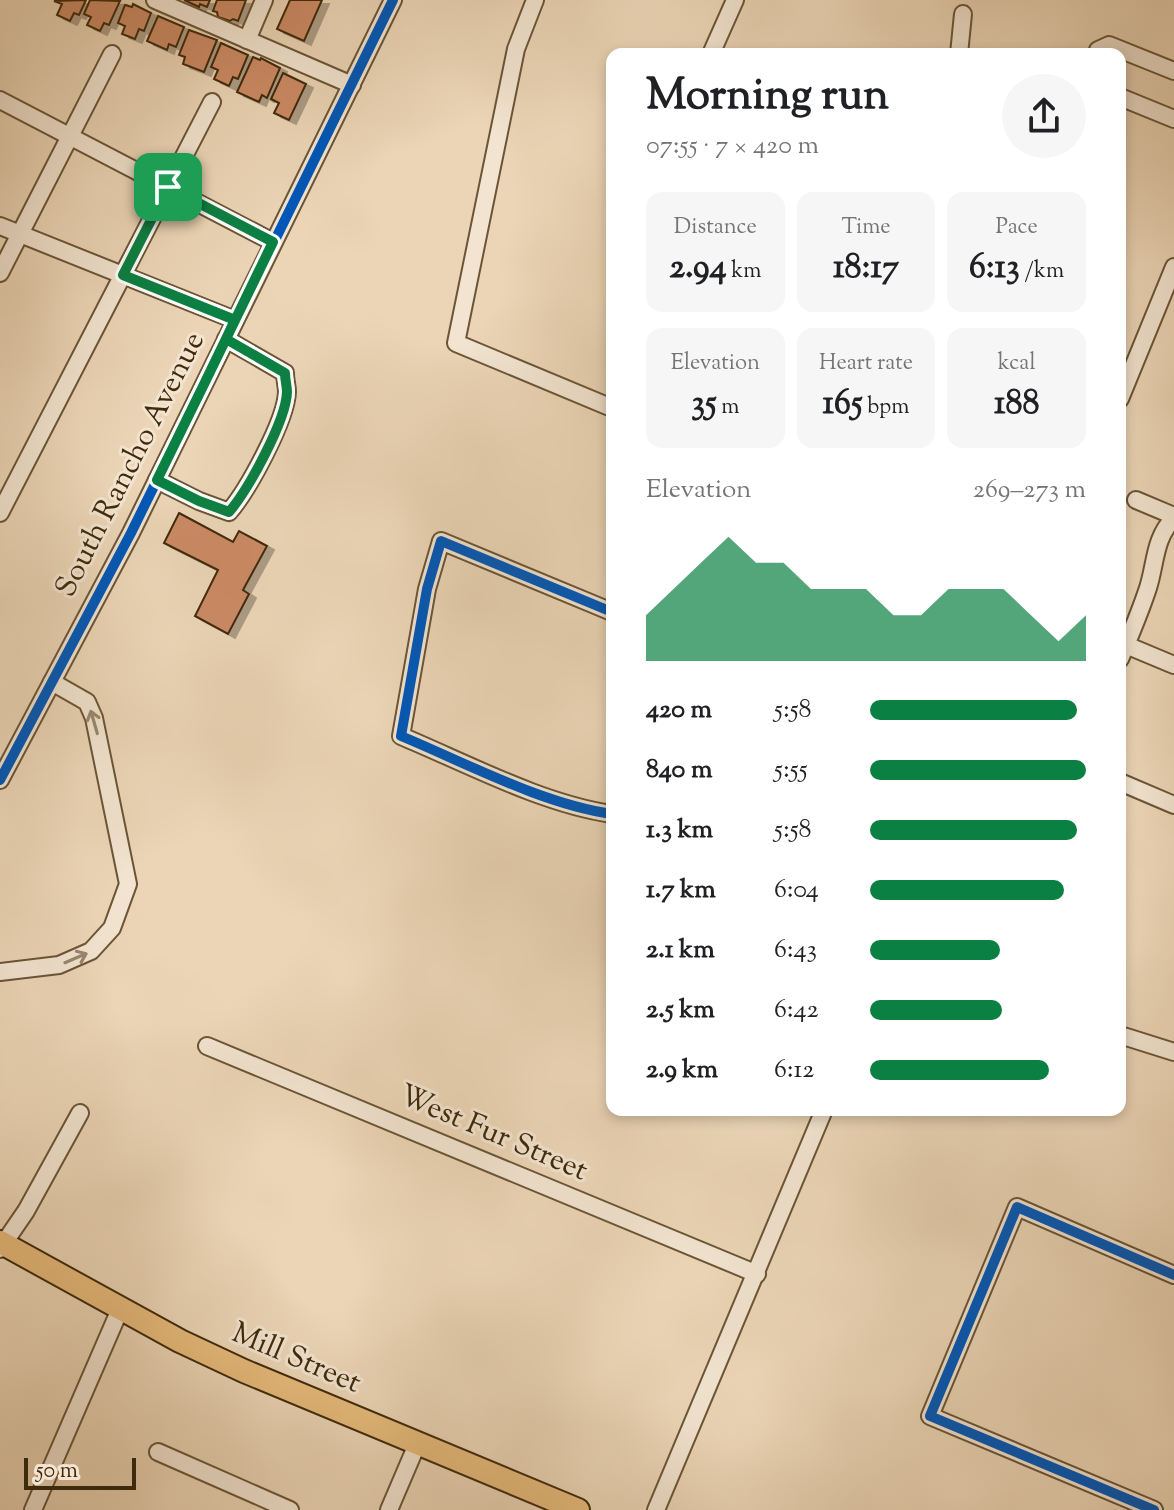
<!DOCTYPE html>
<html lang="en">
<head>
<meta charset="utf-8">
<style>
	:root { --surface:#fff; --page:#f6f6f6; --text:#202124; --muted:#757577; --accent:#0b8043 }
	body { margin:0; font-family:"Sorts Mill Goudy",serif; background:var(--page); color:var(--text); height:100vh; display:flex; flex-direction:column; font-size:30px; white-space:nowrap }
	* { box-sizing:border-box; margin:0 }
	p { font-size:26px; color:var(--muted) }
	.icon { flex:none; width:44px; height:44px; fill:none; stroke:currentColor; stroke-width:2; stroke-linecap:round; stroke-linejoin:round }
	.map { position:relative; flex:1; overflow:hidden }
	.side { position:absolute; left:606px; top:48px; width:520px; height:1068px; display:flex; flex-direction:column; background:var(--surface); border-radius:16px; box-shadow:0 4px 12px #0003 }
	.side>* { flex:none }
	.scale { position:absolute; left:24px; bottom:20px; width:112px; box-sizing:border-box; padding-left:8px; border:4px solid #3f2a0b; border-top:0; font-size:22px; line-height:28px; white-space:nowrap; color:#3f2a0b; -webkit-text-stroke:6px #f2e4d0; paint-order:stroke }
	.pin { position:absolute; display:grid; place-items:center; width:68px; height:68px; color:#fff; margin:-34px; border-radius:16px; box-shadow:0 4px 12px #0006 }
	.round { display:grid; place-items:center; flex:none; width:84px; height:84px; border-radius:42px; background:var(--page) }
	.headline { display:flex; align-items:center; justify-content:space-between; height:136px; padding:0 40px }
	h1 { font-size:44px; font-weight:700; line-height:60px }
	.figures { display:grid; grid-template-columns:repeat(3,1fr); gap:12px; height:136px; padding:8px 40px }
	.figures div { display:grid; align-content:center; border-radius:16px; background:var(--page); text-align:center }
	.figures b { font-size:34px; font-weight:700 }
	.figures small { font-size:22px; font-weight:400 }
	.figures p { font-size:22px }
	.chart { height:224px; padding:16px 40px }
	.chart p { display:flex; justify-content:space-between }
	.chart svg { width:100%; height:144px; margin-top:8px; fill:var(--accent); opacity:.7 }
	ul { padding:0 40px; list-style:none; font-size:26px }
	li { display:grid; grid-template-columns:128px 96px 1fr; align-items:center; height:60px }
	li i { height:20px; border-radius:10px; background:var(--accent) }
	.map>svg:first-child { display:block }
	.building { fill:#cb8a65; stroke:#3f2a0b; stroke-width:2; filter:url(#shadow) }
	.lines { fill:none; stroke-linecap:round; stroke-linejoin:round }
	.minor-casing { stroke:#6a5536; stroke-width:20 }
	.major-casing { stroke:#3f2a0b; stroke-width:26 }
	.minor { stroke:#f2e4d0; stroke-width:16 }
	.major { stroke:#e6ba7b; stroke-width:22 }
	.cycleway-casing { stroke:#f2e4d0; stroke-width:15 }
	.cycleway { stroke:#0057b8; stroke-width:10 }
	.oneway { stroke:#98876e }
	.route-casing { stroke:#fff; stroke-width:16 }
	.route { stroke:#0b8043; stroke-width:10 }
	.labels { text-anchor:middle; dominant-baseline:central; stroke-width:6; stroke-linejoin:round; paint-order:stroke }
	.street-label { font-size:30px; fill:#3f2a0b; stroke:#f2e4d0 }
</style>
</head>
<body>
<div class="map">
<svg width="1174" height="1510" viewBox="0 0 1174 1510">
	<defs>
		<filter id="shadow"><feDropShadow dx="7" dy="4" stdDeviation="0" flood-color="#0004"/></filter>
	</defs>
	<rect width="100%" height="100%" fill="#ebd5b6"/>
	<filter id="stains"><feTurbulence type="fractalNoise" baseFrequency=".0025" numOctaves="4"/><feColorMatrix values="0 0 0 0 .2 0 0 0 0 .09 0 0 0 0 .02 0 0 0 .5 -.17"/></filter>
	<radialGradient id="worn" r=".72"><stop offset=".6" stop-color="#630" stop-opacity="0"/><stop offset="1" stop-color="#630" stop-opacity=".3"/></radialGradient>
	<g class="building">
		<polygon points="86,0 79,15 74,13 70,21 57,15 62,4 54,1"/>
		<polygon points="90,0 120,1 109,25 104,23 100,31 87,25 91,17 84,14"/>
		<polygon points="184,0 210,0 207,7 200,4 199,7"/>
		<polygon points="217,0 246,0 238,21 233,19 230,21 218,17 217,12 213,11"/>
		<polygon points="290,0 322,0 304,41 277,29"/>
		<polygon points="133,4 151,13 144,31 139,29 135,39 122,34 125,26 118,23 125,5 132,7"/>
		<polygon points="158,16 184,27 176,47 169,44 167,50 147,41"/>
		<polygon points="189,30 217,40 204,72 183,64 185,57 179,55"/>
		<polygon points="221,43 248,55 238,79 233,77 229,86 214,79 218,70 211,67"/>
		<polygon points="253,57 260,60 261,58 280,68 267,98 262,95 259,102 237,92"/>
		<polygon points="283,73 306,84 289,120 274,113 279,103 271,99"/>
		<polygon points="179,513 233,542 239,531 267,546 243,590 249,594 228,634 195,616 218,570 164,543"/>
	</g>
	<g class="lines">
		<defs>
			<g id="minor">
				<polyline points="155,0 352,85"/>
				<polyline points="535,0 516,49 456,343 612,408"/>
				<polyline points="247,40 264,0"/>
				<polyline points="711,54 735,0"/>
				<polyline points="959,54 963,14"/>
				<polyline points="1097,54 1098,50 1109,45 1174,71"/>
				<polyline points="1120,97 1174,119"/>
				<polyline points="0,100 273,242"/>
				<polyline points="0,226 235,320"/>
				<polyline points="0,273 112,54"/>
				<polyline points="1120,399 1174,267"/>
				<path d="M 157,480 L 199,501 L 229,512 C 248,490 286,420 287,392 C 287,386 285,380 285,373 L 226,339"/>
				<polyline points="1136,500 1174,516"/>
				<polyline points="0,513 212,102"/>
				<path d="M 612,612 L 441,541 L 427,589 L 401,736 C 466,763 542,804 612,814"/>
				<polyline points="1126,645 1174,665"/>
				<path d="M 1120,659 C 1130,636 1140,612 1148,588 C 1156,563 1154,538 1174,518"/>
				<polyline points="0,780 131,533 393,0"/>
				<polyline points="1120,782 1174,805"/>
				<polyline points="0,972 59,965 91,951 112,928 128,884 94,718 87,702 52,682"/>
				<polyline points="1120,1035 1174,1052"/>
				<polyline points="207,1046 757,1274"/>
				<polyline points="0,1249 26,1211 80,1113"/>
				<polyline points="158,1452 290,1510"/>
				<polyline points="33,1510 121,1307"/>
				<polyline points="389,1510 418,1442"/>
				<polyline points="656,1510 824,1110"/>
				<polyline points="1154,1510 930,1416 1017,1207 1174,1275"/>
			</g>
			<polyline id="major" points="0,1242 180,1341 244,1371 578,1510"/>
		</defs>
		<use href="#minor" class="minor-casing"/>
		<use href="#major" class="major-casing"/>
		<use href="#minor" class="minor"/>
		<use href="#major" class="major"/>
		<defs>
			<g id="cycleway">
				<path d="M 612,612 L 441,541 L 427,589 L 401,736 C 466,763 542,804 612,814"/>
				<polyline points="0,780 131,533 393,0"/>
				<polyline points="1154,1510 930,1416 1017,1207 1174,1275"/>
			</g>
		</defs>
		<use href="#cycleway" class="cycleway-casing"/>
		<use href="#cycleway" class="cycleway"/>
	</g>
	<defs><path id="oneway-shaft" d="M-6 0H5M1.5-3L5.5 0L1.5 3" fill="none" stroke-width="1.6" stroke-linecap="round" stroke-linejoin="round" transform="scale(2)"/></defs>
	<g class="oneway">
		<use href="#oneway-shaft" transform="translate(94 722) rotate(-106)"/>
		<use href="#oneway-shaft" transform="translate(76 958) rotate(-23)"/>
	</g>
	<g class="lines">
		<defs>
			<path id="route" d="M 168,187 L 273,242 C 235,321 196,401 157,480 L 199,501 L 229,512 C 248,490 286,421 287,392 C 287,386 285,380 285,373 L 226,339 L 235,320 L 123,275 L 168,187"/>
		</defs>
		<use href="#route" class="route-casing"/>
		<use href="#route" class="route"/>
	</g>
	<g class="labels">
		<g class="street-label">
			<text transform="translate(131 465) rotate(-63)">South Rancho Avenue</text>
			<text transform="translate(493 1134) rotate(23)">West Fur Street</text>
			<text transform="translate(296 1359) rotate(23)">Mill Street</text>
		</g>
	</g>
	<rect width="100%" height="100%" filter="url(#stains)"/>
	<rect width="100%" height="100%" fill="url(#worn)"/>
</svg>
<div class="scale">50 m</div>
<div class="pin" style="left:168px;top:187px;background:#1e9e55"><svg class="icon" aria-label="arrive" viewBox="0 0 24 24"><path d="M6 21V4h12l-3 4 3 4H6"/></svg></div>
<section class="side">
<div class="headline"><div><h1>Morning run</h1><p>07:55 · 7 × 420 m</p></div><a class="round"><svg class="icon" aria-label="share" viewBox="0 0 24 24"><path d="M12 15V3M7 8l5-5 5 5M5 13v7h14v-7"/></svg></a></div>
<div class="figures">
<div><p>Distance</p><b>2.94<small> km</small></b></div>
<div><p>Time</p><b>18:17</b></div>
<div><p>Pace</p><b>6:13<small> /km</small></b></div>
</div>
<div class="figures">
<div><p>Elevation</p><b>35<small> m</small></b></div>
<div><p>Heart rate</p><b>165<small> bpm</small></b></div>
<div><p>kcal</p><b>188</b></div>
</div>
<div class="chart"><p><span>Elevation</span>269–273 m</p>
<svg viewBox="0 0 160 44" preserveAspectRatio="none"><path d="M0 44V30L10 22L20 14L30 6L40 14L50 14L60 22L70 22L80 22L90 30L100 30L110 22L120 22L130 22L140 30L150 38L160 30V44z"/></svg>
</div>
<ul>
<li><b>420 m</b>5:58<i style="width:96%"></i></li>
<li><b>840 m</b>5:55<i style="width:100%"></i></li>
<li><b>1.3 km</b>5:58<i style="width:96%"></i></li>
<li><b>1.7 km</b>6:04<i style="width:90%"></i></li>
<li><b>2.1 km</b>6:43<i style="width:60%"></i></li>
<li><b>2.5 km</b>6:42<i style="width:61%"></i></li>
<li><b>2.9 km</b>6:12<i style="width:83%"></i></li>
</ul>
</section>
</div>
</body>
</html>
